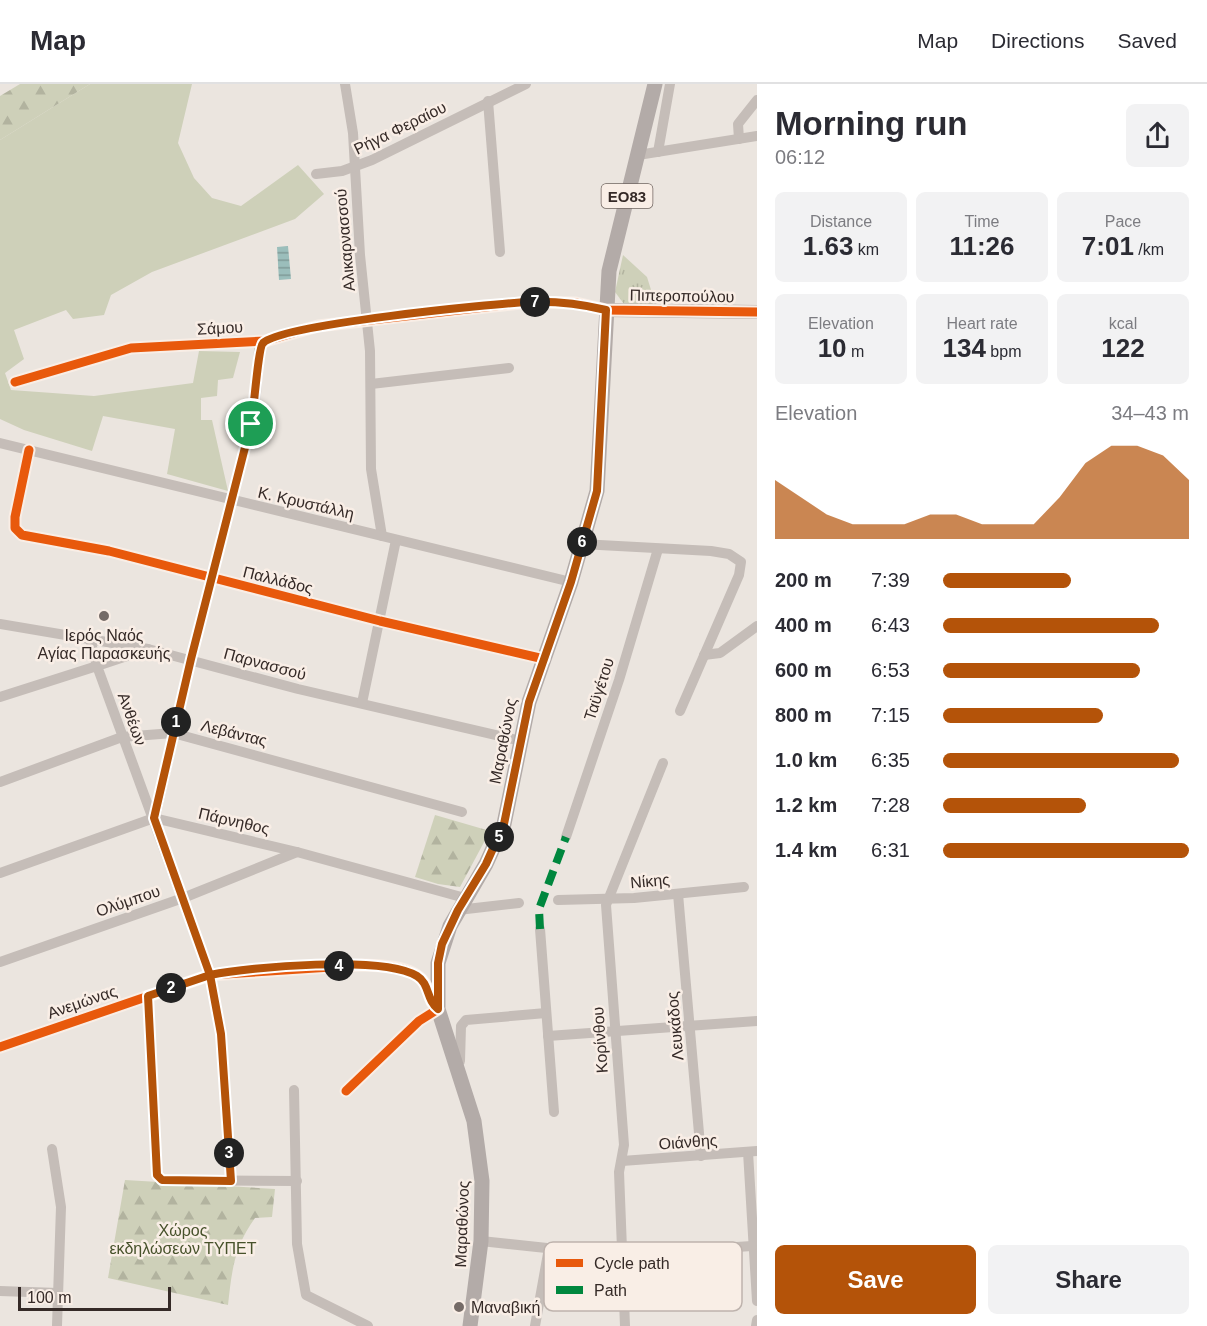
<!DOCTYPE html>
<html lang="en">
<head>
<meta charset="utf-8">
<style>
	:root { --surface:#fff; --page:#f2f2f3; --text:#2b2b33; --muted:#7c7c81; --line:#e1e1e2; --accent:#b45309 }
	body { margin:0; font-family:Arial,sans-serif; background:var(--page); color:var(--text); height:100vh; display:flex; flex-direction:column; font-size:22px; white-space:nowrap }
	* { box-sizing:border-box; margin:0 }
	p { font-size:20px; color:var(--muted) }
	.icon { flex:none; width:33px; height:33px; fill:none; stroke:currentColor; stroke-width:2; stroke-linecap:round; stroke-linejoin:round }
	.map { position:relative; flex:1; overflow:hidden }
	.panel { display:flex; flex-direction:column; background:var(--surface); width:450px }
	.panel>* { flex:none }
	.scale { position:absolute; left:18px; bottom:15px; width:153px; box-sizing:border-box; padding-left:6px; border:3px solid #352a27; border-top:0; font-size:16px; line-height:21px; white-space:nowrap; color:#352a27; -webkit-text-stroke:4px #f9eee6; paint-order:stroke }
	.pin { position:absolute; display:grid; place-items:center; width:51px; height:51px; color:#fff; margin:-26px; border:3px solid #fff; border-radius:50%; box-shadow:0 2px 6px #0007 }
	.km { position:absolute; width:30px; height:30px; margin:-15px; border-radius:50%; background:#222; color:#fff; font-size:16px; line-height:30px; text-align:center }
	.round { display:grid; place-items:center; flex:none; width:63px; height:63px; border-radius:9px; background:var(--page) }
	.headline { display:flex; align-items:center; justify-content:space-between; height:102px; padding:0 18px }
	h1 { font-size:33px; font-weight:800; line-height:45px }
	.metrics { display:grid; grid-template-columns:repeat(3,1fr); gap:9px; height:102px; padding:6px 18px }
	.metrics div { display:grid; align-content:center; border-radius:9px; background:var(--page); text-align:center }
	.metrics b { font-size:26px; font-weight:800 }
	.metrics small { font-size:16px; font-weight:400 }
	.metrics p { font-size:16px }
	.chart { height:168px; padding:12px 18px }
	.chart p { display:flex; justify-content:space-between }
	.chart svg { width:100%; height:108px; margin-top:6px; fill:var(--accent); opacity:.7 }
	.button { display:flex; gap:12px; margin-top:auto; padding:12px 18px }
	.button a { flex:1; height:69px; border-radius:9px; background:var(--accent); color:#fff; font-size:24px; font-weight:800; line-height:69px; text-align:center }
	.button a+a { background:var(--page); color:var(--text) }
	ul { padding:0 18px; list-style:none; font-size:20px }
	li { display:grid; grid-template-columns:96px 72px 1fr; align-items:center; height:45px }
	li i { height:15px; border-radius:8px; background:var(--accent) }
	header { display:flex; align-items:center; gap:36px; box-sizing:border-box; height:84px; padding:0 30px; background:var(--surface); border-bottom:2px solid var(--line) }
	header strong { font-size:28px }
	nav { display:flex; gap:33px; margin-inline-start:auto; font-size:21px }
	main { display:flex; flex:1; min-height:0 }
	.map>svg:first-child { display:block }
	.grass { fill:#ced0b9 }
	.forest { fill:url(#forest-firs) }
	.park { fill:url(#park-tufts) }
	.water { fill:url(#water-rules) }
	.lines { fill:none; stroke-linecap:round; stroke-linejoin:round }
	.street { stroke:#c5bdb8; stroke-width:10 }
	.secondary { stroke:#b5ada9; stroke-width:14 }
	.primary { stroke:#b3aba8; stroke-width:15 }
	.quiet { stroke:#00873e; stroke-width:8; stroke-dasharray:15 8; stroke-linecap:butt }
	.cycleway-casing { stroke:#f9eee6; stroke-width:13 }
	.cycleway { stroke:#e8590c; stroke-width:9 }
	.route-casing { stroke:#fff; stroke-width:12 }
	.route { stroke:#b45309; stroke-width:8 }
	.poi-dot { fill:#756b67; stroke:#f9eee6; stroke-width:2 }
	.labels { text-anchor:middle; dominant-baseline:central; stroke-width:5; stroke-linejoin:round; paint-order:stroke }
	.shield { fill:#f9eee6; stroke:#706560; stroke-width:1.5 }
	.shield-label { font-size:15px; font-weight:bold; fill:#352a27 }
	.street-label { font-size:16px; fill:#352a27; stroke:#f9eee6 }
	.poi-label { font-size:16px; fill:#352a27; stroke:#f9eee6 }
	.park-label { font-size:16px; fill:#47522b; stroke:#f9eee6 }
	.key { fill:#f9eee6; stroke:#beb3ad; stroke-width:1.5 }
	.key-label { font-size:16px; fill:#352a27 }
</style>
</head>
<body>
<header>
<strong>Map</strong>
<nav><a>Map</a><a>Directions</a><a>Saved</a></nav>
</header>
<main>
<div class="map">
<svg width="757" height="1242" viewBox="0 0 757 1242">
	<defs>
		<pattern id="forest-firs" width="22" height="20" patternUnits="userSpaceOnUse" patternTransform="scale(1.5)"><rect width="22" height="20" fill="#ced0b9"/><path d="M5 1l3.5 6h-7zM16 11l3.5 6h-7z" fill="#b2b39f"/></pattern>
		<pattern id="park-tufts" width="24" height="20" patternUnits="userSpaceOnUse" patternTransform="scale(1.5)"><rect width="24" height="20" fill="#ced0b9"/><path d="M3 7l-1-3M5 7V3M7 7l1-3M15 17l-1-3M17 17v-4M19 17l1-3" fill="none" stroke="#b2b39f"/></pattern>
		<pattern id="water-rules" width="6" height="5" patternUnits="userSpaceOnUse" patternTransform="scale(1.5)"><rect width="6" height="5" fill="#9bbebb"/><path d="M0 2.5h6" fill="none" stroke="#7f9b98"/></pattern>
	</defs>
	<rect width="100%" height="100%" fill="#ebe5df"/>
	<polygon class="grass" points="90,0 192,0 178,59 194,94 212,114 241,122 298,81 324,110 295,135 152,188 111,211 104,231 73,235 66,226 14,246 24,275 5,289 11,306 94,312 193,299 199,267 240,268 233,294 218,296 217,312 201,314 201,336 212,336 228,407 167,390 175,345 103,332 92,367 24,346 0,335 0,56"/>
	<g class="forest">
		<polygon points="20,0 90,0 0,56 0,12"/>
		<polygon points="435,731 490,747 460,803 438,800 415,793"/>
		<path d="M 125,1096 L 275,1105 L 272,1133 L 255,1134 C 234,1163 232,1186 228,1221 L 108,1194 Z"/>
	</g>
	<polygon class="park" points="623,171 647,193 656,222 624,220 615,208"/>
	<polygon class="water" points="288,162 291,195 279,196 277,163"/>
	<g class="lines">
		<g class="street">
			<polyline points="345,0 353,49 360,171 370,267 371,385 382,452"/>
			<polyline points="488,17 500,168"/>
			<polyline points="739,55 738,40 757,16"/>
			<polyline points="658,68 670,0"/>
			<polyline points="638,71 757,52"/>
			<polyline points="316,90 342,87 372,76 526,0"/>
			<polyline points="15,298 131,264 265,257 318,242 530,218 576,219 606,226"/>
			<polyline points="371,300 509,284"/>
			<polyline points="0,359 571,498"/>
			<polyline points="29,366 15,433 15,444 22,451 109,467 380,537 544,575"/>
			<polyline points="581,460 711,467 729,470 741,478 739,491 680,627"/>
			<polyline points="0,540 148,565 298,605 521,657"/>
			<polyline points="148,565 97,582 210,891 221,950 231,1097"/>
			<polyline points="704,571 720,569 757,542"/>
			<polyline points="0,613 97,582 90,555"/>
			<polyline points="362,619 396,456"/>
			<polyline points="0,698 122,653 173,649 462,728"/>
			<polyline points="155,734 191,575 251,340 256,310 259,266 265,257"/>
			<polyline points="566,753 619,596 658,465"/>
			<polyline points="0,789 154,734 297,768 465,814"/>
			<polyline points="678,810 701,1072"/>
			<polyline points="558,816 634,814 744,803"/>
			<polyline points="458,826 519,819"/>
			<polyline points="540,845 554,1028"/>
			<polyline points="0,878 183,814 297,768"/>
			<polyline points="148,912 157,1091 162,1096 297,1097"/>
			<polyline points="548,952 757,937"/>
			<path d="M 0,963 L 210,891 L 362,881 C 380,882 414,881 425,900 C 431,910 428,917 438,925 L 419,937 L 346,1007"/>
			<polyline points="455,980 460,977 461,942 466,936 546,929"/>
			<polyline points="294,1006 297,1160 306,1211 368,1242"/>
			<polyline points="52,1065 61,1123 57,1242"/>
			<polyline points="748,1068 757,1217"/>
			<polyline points="622,1077 757,1067"/>
			<polyline points="481,1157 612,1171 752,1162"/>
			<polyline points="0,1207 58,1209"/>
			<polyline points="535,1242 549,1164"/>
			<polyline points="625,1242 619,1088 624,1061 606,821 663,679"/>
			<polyline points="756,1242 757,1236"/>
		</g>
		<polyline class="secondary" points="606,226 757,228"/>
		<polyline class="primary" points="470,1242 481,1157 482,1097 474,1037 438,925 438,879 450,842 486,780 504,740 529,618 571,498 597,407 609,187 655,0"/>
		<polyline class="quiet" points="540,845 539,825 566,753"/>
		<defs>
			<g id="cycleway">
				<polyline points="15,298 131,264 265,257 318,242 530,218 576,219 606,226 757,228"/>
				<polyline points="29,366 15,433 15,444 22,451 109,467 380,537 544,575"/>
				<path d="M 0,963 L 210,891 L 362,881 C 380,882 414,881 425,900 C 431,910 428,917 438,925 L 419,937 L 346,1007"/>
			</g>
		</defs>
		<use href="#cycleway" class="cycleway-casing"/>
		<use href="#cycleway" class="cycleway"/>
	</g>
	<g class="lines">
		<defs>
			<path id="route" d="M 251,340 L 191,575 L 154,734 L 210,891 L 148,912 L 157,1091 L 162,1096 L 231,1097 L 221,950 L 210,891 C 251,883 382,871 417,892 C 430,900 426,916 438,925 L 438,879 L 442,860 L 458,826 L 486,780 L 504,740 L 529,618 L 571,498 L 597,407 L 606,226 C 581,220 555,217 529,218 C 491,220 283,240 263,259 C 258,264 254,326 251,340"/>
		</defs>
		<use href="#route" class="route-casing"/>
		<use href="#route" class="route"/>
	</g>
	<g class="poi-dot">
		<circle cx="104" cy="532" r="6"/>
		<circle cx="459" cy="1223" r="6"/>
	</g>
	<g class="labels">
		<rect class="shield" x="601.5" y="100" width="51" height="24" rx="4.5"/>
		<g class="shield-label">
			<text x="627" y="112">ΕΟ83</text>
		</g>
		<g class="street-label">
			<text transform="translate(400 44) rotate(-26)">Ρήγα Φεραίου</text>
			<text transform="translate(345 156) rotate(-95)">Αλικαρνασσού</text>
			<text transform="translate(682 212) rotate(1)">Πιπεροπούλου</text>
			<text transform="translate(220 244) rotate(-3)">Σάμου</text>
			<text transform="translate(306 419) rotate(13)">Κ. Κρυστάλλη</text>
			<text transform="translate(278 496) rotate(14)">Παλλάδος</text>
			<text transform="translate(265 580) rotate(15)">Παρνασσού</text>
			<text transform="translate(599 605) rotate(-72)">Ταϋγέτου</text>
			<text transform="translate(132 635) rotate(70)">Ανθέων</text>
			<text transform="translate(234 649) rotate(14)">Λεβάντας</text>
			<text transform="translate(503 657) rotate(-79)">Μαραθώνος</text>
			<text transform="translate(234 737) rotate(13)">Πάρνηθος</text>
			<text transform="translate(650 797) rotate(-5)">Νίκης</text>
			<text transform="translate(128 817) rotate(-19)">Ολύμπου</text>
			<text transform="translate(82 918) rotate(-19)">Ανεμώνας</text>
			<text transform="translate(675 942) rotate(-95)">Λευκάδος</text>
			<text transform="translate(600 956) rotate(-94)">Κορίνθου</text>
			<text transform="translate(688 1058) rotate(-4)">Οιάνθης</text>
			<text transform="translate(462 1140) rotate(-88)">Μαραθώνος</text>
		</g>
		<g class="poi-label">
			<text x="104" y="551">Ιερός Ναός<tspan x="104" dy="18">Αγίας Παρασκευής</tspan></text>
			<text x="471" y="1223" text-anchor="start">Μαναβική</text>
		</g>
		<g class="park-label">
			<text x="183" y="1146">Χώρος<tspan x="183" dy="18">εκδηλώσεων ΤΥΠΕΤ</tspan></text>
		</g>
	</g>
	<rect x="544" y="1158" width="198" height="69" rx="9" class="key"/>
	<rect x="556" y="1175" width="27" height="8" fill="#e8590c"/>
	<rect x="556" y="1202" width="27" height="8" fill="#00873e"/>
	<g class="key-label">
		<text x="594" y="1185">Cycle path</text>
		<text x="594" y="1212">Path</text>
	</g>
</svg>
<div class="scale">100 m</div>
<div class="pin" style="left:251px;top:340px;background:#1e9e55"><svg class="icon" aria-label="arrive" viewBox="0 0 24 24"><path d="M6 21V4h12l-3 4 3 4H6"/></svg></div>
<b class="km" style="left:176px;top:638px">1</b>
<b class="km" style="left:171px;top:904px">2</b>
<b class="km" style="left:229px;top:1069px">3</b>
<b class="km" style="left:339px;top:882px">4</b>
<b class="km" style="left:499px;top:753px">5</b>
<b class="km" style="left:582px;top:458px">6</b>
<b class="km" style="left:535px;top:218px">7</b>
</div>
<section class="panel">
<div class="headline"><div><h1>Morning run</h1><p>06:12</p></div><a class="round"><svg class="icon" aria-label="share" viewBox="0 0 24 24"><path d="M12 15V3M7 8l5-5 5 5M5 13v7h14v-7"/></svg></a></div>
<div class="metrics">
<div><p>Distance</p><b>1.63<small> km</small></b></div>
<div><p>Time</p><b>11:26</b></div>
<div><p>Pace</p><b>7:01<small> /km</small></b></div>
</div>
<div class="metrics">
<div><p>Elevation</p><b>10<small> m</small></b></div>
<div><p>Heart rate</p><b>134<small> bpm</small></b></div>
<div><p>kcal</p><b>122</b></div>
</div>
<div class="chart"><p><span>Elevation</span>34–43 m</p>
<svg viewBox="0 0 160 44" preserveAspectRatio="none"><path d="M0 44V20L10 27L20 34L30 38L40 38L50 38L60 34L70 34L80 38L90 38L100 38L110 27L120 13L130 6L140 6L150 10L160 20V44z"/></svg>
</div>
<ul>
<li><b>200 m</b>7:39<i style="width:52%"></i></li>
<li><b>400 m</b>6:43<i style="width:88%"></i></li>
<li><b>600 m</b>6:53<i style="width:80%"></i></li>
<li><b>800 m</b>7:15<i style="width:65%"></i></li>
<li><b>1.0 km</b>6:35<i style="width:96%"></i></li>
<li><b>1.2 km</b>7:28<i style="width:58%"></i></li>
<li><b>1.4 km</b>6:31<i style="width:100%"></i></li>
</ul>
<div class="button"><a>Save</a><a>Share</a></div>
</section>
</main>
</body>
</html>
